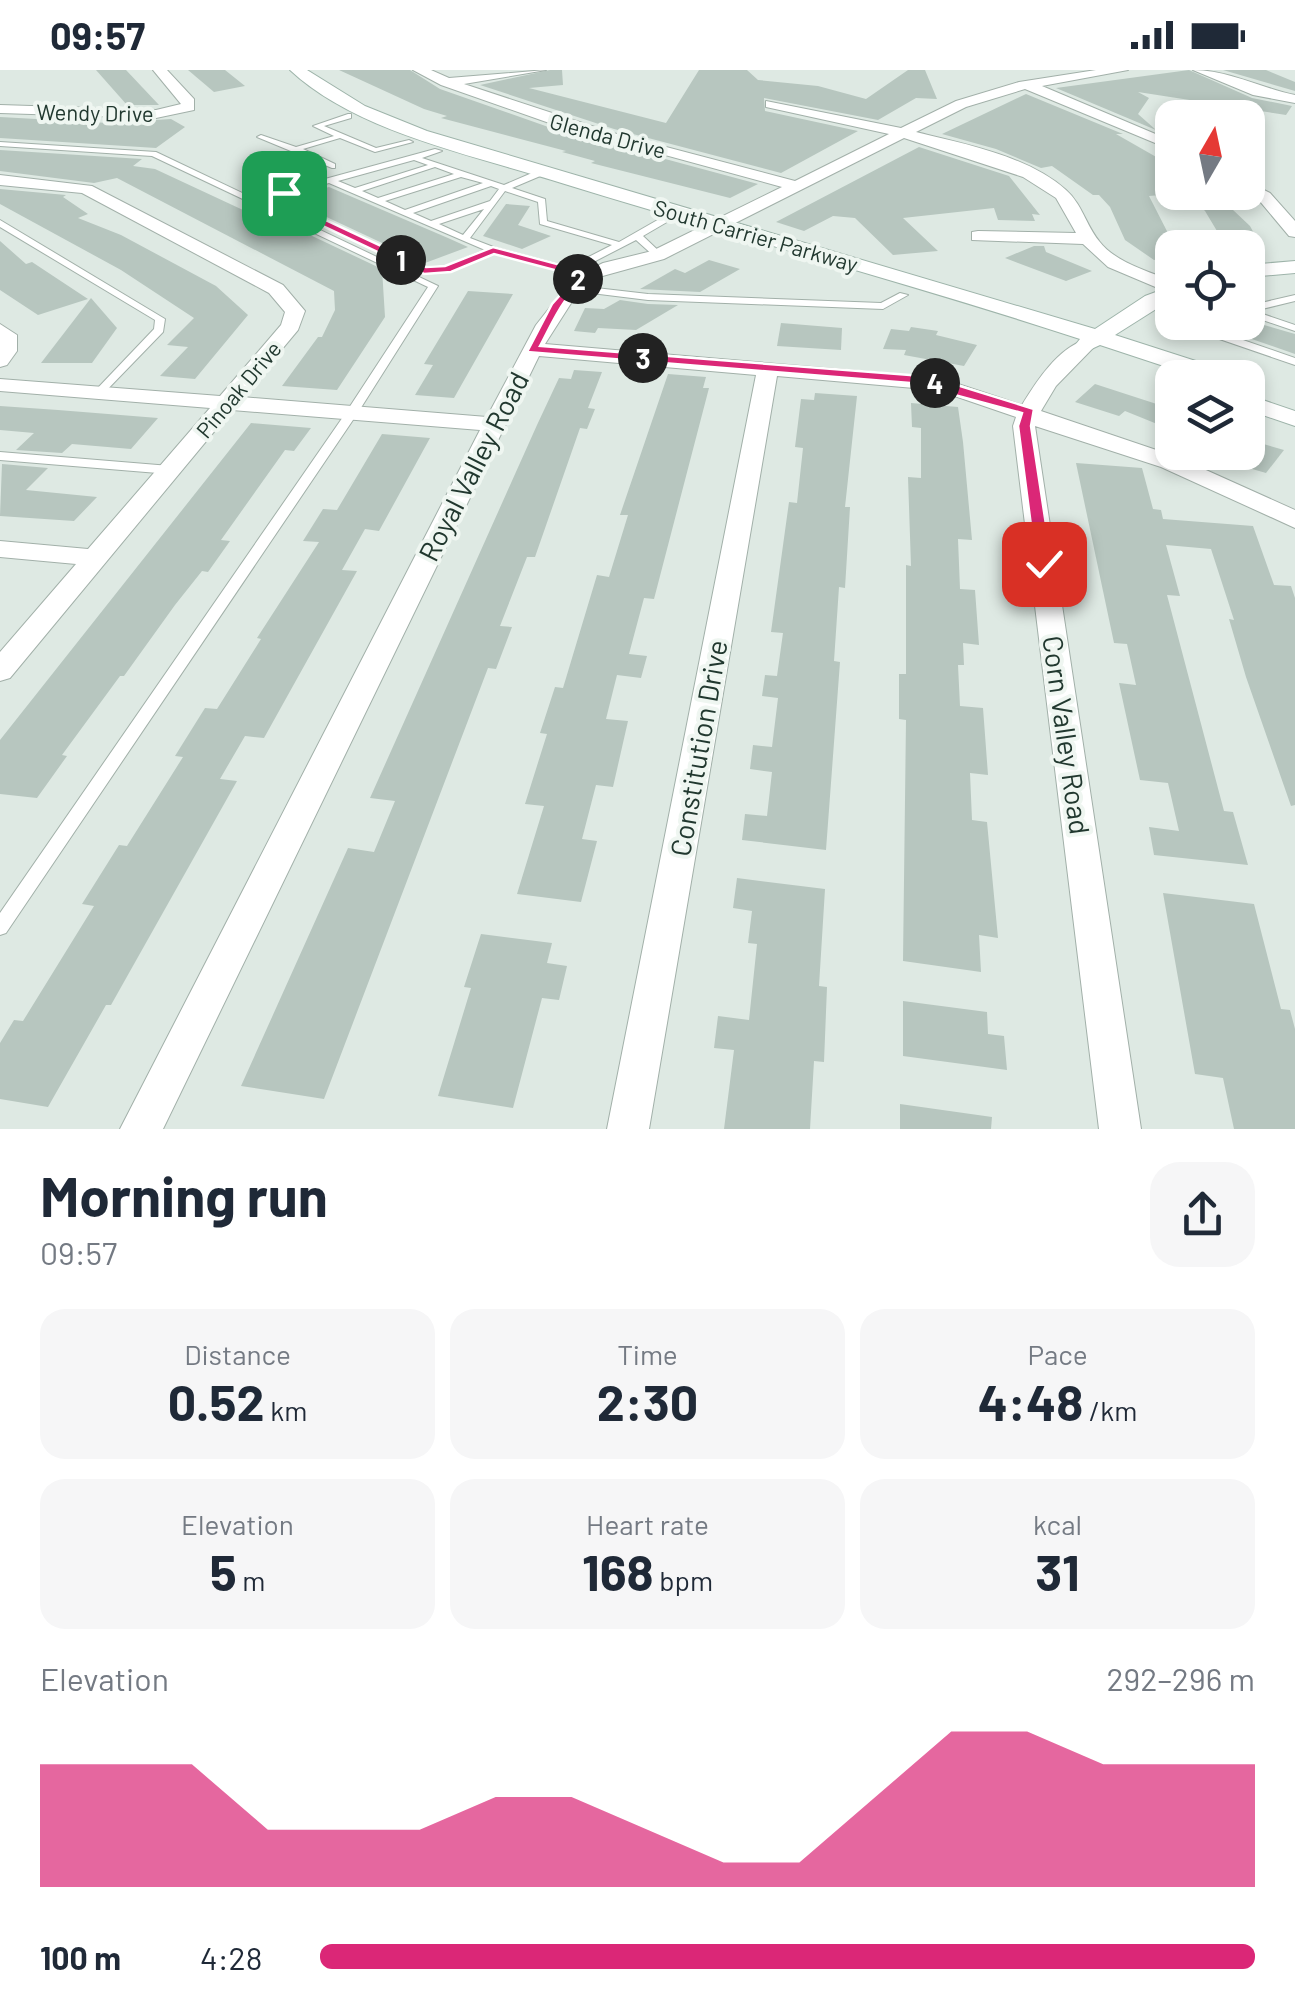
<!DOCTYPE html>
<html lang="en">
<head>
<meta charset="utf-8">
<style>
	:root { --surface:#fff; --page:#f6f6f7; --text:#1f2937; --muted:#747a83; --accent:#db2777 }
	body { margin:0; font-family:Barlow,sans-serif; background:var(--page); color:var(--text); height:100vh; display:flex; flex-direction:column; font-size:38px; white-space:nowrap }
	* { box-sizing:border-box; margin:0 }
	p { font-size:32px; color:var(--muted) }
	.icon { flex:none; width:55px; height:55px; fill:none; stroke:currentColor; stroke-width:2; stroke-linecap:round; stroke-linejoin:round }
	.map { position:relative; height:1059px; overflow:hidden }
	.details { display:flex; flex-direction:column; background:var(--surface); flex:1 }
	.details>* { flex:none }
	.needle { width:65px; rotate:9deg }
	.tools { position:absolute; left:1155px; top:30px; display:grid; gap:20px }
	.tools a { display:grid; place-items:center; width:110px; height:110px; border-radius:20px; background:var(--surface); box-shadow:0 5px 15px #0003; font-size:50px }
	.pin { position:absolute; display:grid; place-items:center; width:85px; height:85px; color:#fff; margin:-42px; border-radius:20px; box-shadow:0 5px 15px #0006 }
	.km { position:absolute; width:50px; height:50px; margin:-25px; border-radius:50%; background:#222; color:#fff; font-size:28px; line-height:50px; text-align:center }
	.round { display:grid; place-items:center; flex:none; width:105px; height:105px; border-radius:30px; background:var(--page) }
	.summary { display:flex; align-items:center; justify-content:space-between; height:170px; padding:0 40px }
	h1 { font-size:55px; font-weight:700; line-height:75px }
	.figures { display:grid; grid-template-columns:repeat(3,1fr); gap:15px; height:170px; padding:10px 40px }
	.figures div { display:grid; align-content:center; border-radius:25px; background:var(--page); text-align:center }
	.figures b { font-size:50px; font-weight:700 }
	.figures small { font-size:28px; font-weight:400 }
	.figures p { font-size:28px }
	.chart { height:280px; padding:20px 40px }
	.chart p { display:flex; justify-content:space-between }
	.chart svg { width:100%; height:180px; margin-top:10px; fill:var(--accent); opacity:.7 }
	ul { padding:0 40px; list-style:none; font-size:32px }
	li { display:grid; grid-template-columns:160px 120px 1fr; align-items:center; height:75px }
	li i { height:25px; border-radius:12px; background:var(--accent) }
	.status { display:flex; justify-content:space-between; align-items:center; height:70px; padding:0 50px; background:var(--surface); direction:ltr }
	.status svg { height:28px; fill:currentColor }
	.map>svg:first-child { display:block }
	.building { fill:#b7c6bf }
	.lines { fill:none; stroke-linecap:round; stroke-linejoin:round }
	.service-casing { stroke:#a2b0a9; stroke-width:2 }
	.minor-casing { stroke:#a2b0a9; stroke-width:2 }
	.secondary-casing { stroke:#9eb4aa; stroke-width:2 }
	.service { fill:#fff; fill-rule:evenodd }
	.minor { fill:#fff; fill-rule:evenodd }
	.secondary { fill:#fff; fill-rule:evenodd }
	.route { fill:#db2777; stroke:#fff; stroke-width:2.5 }
	.labels { text-anchor:middle; dominant-baseline:central; stroke-width:8; stroke-linejoin:round; paint-order:stroke }
	.far-street-label { font-size:22px; fill:#21382f; stroke:#eff6f1 }
	.street-label { font-size:28px; fill:#21382f; stroke:#eff6f1 }
</style>
</head>
<body>
<div class="status"><b>09:57</b><svg viewBox="0 0 49 12"><path d="M0 12V9h3v3zM5 12V6h3v6zM10 12V3h3v9zM15 12V0h3v12zM26 1h20v11H26zM47 4h2v5h-2z"/></svg></div>
<div class="map">
<svg width="1295" height="1059" viewBox="0 0 1295 1059">
	<rect width="100%" height="100%" fill="#dee9e3"/>
	<g class="building">
		<polygon points="96,0 126,0 159,35 127,35"/>
		<polygon points="188,0 225,0 245,16 214,22"/>
		<polygon points="339,0 410,0 440,19 554,59 758,114 730,128 591,93 595,91 562,82 566,81 441,48 447,46 424,39"/>
		<polygon points="550,0 562,0 563,15 529,18 666,53 699,0 747,0 758,10 818,16 866,29 908,0 925,0 937,29 916,28 878,50 764,28 765,41 858,61 781,103 614,59 480,15"/>
		<polygon points="1189,0 1252,28 1292,36 1286,45 1138,22 1149,28 1138,44 1156,60 1056,18"/>
		<polygon points="1223,0 1266,0 1295,12 1295,21"/>
		<polygon points="1026,24 1123,64 1116,64 1172,96 1172,124 1149,126 1172,171 1172,188 1154,190 1125,170 1110,137 1099,125 1093,125 1052,96 1041,98 996,79 942,64"/>
		<polygon points="0,47 145,55 141,51 171,49 185,57 156,78 0,68"/>
		<polygon points="919,77 1009,106 1040,145 1032,144 1035,151 998,150 994,138 903,148 938,181 893,185 855,148 833,146 804,161 776,152"/>
		<polygon points="0,80 142,89 133,96 155,99 243,140 251,137 382,199 385,247 337,320 282,316 318,267 322,267 335,240 334,221 117,108 94,113 0,101"/>
		<polygon points="329,117 448,168 468,177 425,193 288,129"/>
		<polygon points="0,119 66,125 63,127 88,144 78,148 121,165 216,216 248,245 195,309 160,306 188,277 167,275 194,248 121,200 0,134"/>
		<polygon points="1187,123 1215,123 1250,156 1262,178 1226,176 1205,141"/>
		<polygon points="506,134 530,136 518,155 551,166 522,179 483,166"/>
		<polygon points="0,171 26,194 32,192 88,229 38,245 0,220"/>
		<polygon points="1034,176 1044,176 1046,182 1092,201 1066,211 1005,188"/>
		<polygon points="709,190 740,199 700,222 640,219 675,199 685,203"/>
		<polygon points="468,221 513,224 454,328 415,325 433,295 424,294"/>
		<polygon points="91,228 117,258 92,293 41,293"/>
		<polygon points="620,230 648,234 678,235 636,260 598,258 595,263 574,261 585,238 604,239"/>
		<polygon points="781,253 842,258 841,280 777,276"/>
		<polygon points="1264,255 1295,264 1295,284 1246,267"/>
		<polygon points="911,257 938,261 936,265 977,275 964,296 904,285 906,280 883,279 891,259 909,261"/>
		<polygon points="574,300 602,302 588,338 595,339 587,359 580,358 535,487 527,487 500,556 512,557 496,599 488,598 324,1029 241,1016 348,778 374,782 395,731 370,728 537,355 559,308 571,309"/>
		<polygon points="668,304 706,307 703,318 709,318 654,529 644,528 629,584 647,586 641,608 617,605 606,649 628,651 613,717 596,715 582,769 597,771 581,832 517,824 544,736 525,734 547,664 540,663 555,617 563,618 597,505 609,507 628,445 620,445"/>
		<polygon points="1095,314 1172,339 1172,360 1125,341 1119,346 1075,332"/>
		<polygon points="815,323 857,326 845,437 850,437 845,518 839,517 834,591 840,592 826,780 742,770 745,744 767,746 772,702 750,699 753,675 772,677 778,628 762,626 765,605 777,606 783,563 771,562 789,432 797,433 803,378 795,377 801,329 814,330"/>
		<polygon points="911,333 958,337 963,372 972,470 958,469 960,519 975,520 979,575 963,573 964,595 958,595 960,636 983,638 988,705 970,703 972,750 987,752 998,868 979,865 981,902 903,891 906,650 899,649 899,604 906,604 906,495 911,496 908,407 921,408 921,358 912,357"/>
		<polygon points="0,336 58,340 158,348 131,379 72,374 62,383 16,380 34,363 0,360"/>
		<polygon points="251,353 311,358 294,381 285,380 221,470 230,471 208,502 202,501 175,535 124,606 120,606 62,685 67,686 37,728 0,724 0,670"/>
		<polygon points="382,364 430,368 379,461 365,459 342,500 357,501 264,668 245,666 220,709 237,711 111,935 106,935 48,1037 0,1029 0,973 14,950 23,951 94,836 82,834 119,775 127,776 183,687 175,686 205,638 217,639 261,569 257,568 319,472 303,471 323,439 337,440"/>
		<polygon points="1260,373 1284,380 1266,403 1242,396"/>
		<polygon points="1076,393 1142,398 1153,439 1161,440 1163,449 1253,456 1274,515 1291,516 1295,528 1295,735 1291,736 1246,607 1229,549 1234,550 1211,479 1166,475 1180,526 1167,525 1224,741 1233,742 1248,795 1154,785 1149,757 1179,761 1168,713 1140,710 1119,613 1136,615 1127,574 1114,573"/>
		<polygon points="2,394 48,398 26,420 97,427 74,451 0,446"/>
		<polygon points="737,808 825,819 819,916 827,917 824,992 814,991 810,1059 724,1059 734,980 714,978 718,946 749,950 757,874 748,873 752,841 733,838"/>
		<polygon points="1163,823 1254,834 1281,939 1290,940 1295,959 1295,1059 1234,1059 1223,1008 1195,1004"/>
		<polygon points="481,864 552,873 547,893 567,896 559,930 542,928 513,1038 438,1026 471,918 464,917"/>
		<polygon points="903,931 987,942 988,964 1004,966 1007,1000 903,986"/>
		<polygon points="900,1034 992,1047 991,1059 900,1059"/>
	</g>
	<g class="lines">
		<defs>
			<g id="service">
				<polygon points="348,44 351,44 351,48 324,56 376,78 409,70 413,72 375,82 340,68 303,79 335,94 335,98 332,98 257,67 261,65 296,77 334,66 313,56"/>
				<polygon points="0,72 156,82 438,216 357,344 6,863 0,865 0,843 345,344 428,217 152,86 0,76"/>
				<path d="M 435,79 L 442,81 L 422,88 L 504,115 L 539,100 L 545,100 L 545,104 L 512,118 L 545,129 L 547,151 L 619,172 L 661,148 L 667,148 L 667,152 L 643,166 L 663,185 L 655,187 L 636,170 L 578,200 L 590,203 L 590,207 L 587,208 L 494,183 L 450,201 L 424,203 L 273,131 L 281,121 ZM 414,90 L 428,95 L 355,118 L 338,111 ZM 435,97 L 454,104 L 378,128 L 362,121 ZM 461,107 L 483,113 L 405,140 L 385,131 ZM 329,113 L 485,180 L 446,196 L 425,197 L 282,130 L 287,125 ZM 491,116 L 499,119 L 490,131 L 431,151 L 413,143 ZM 505,121 L 538,132 L 540,154 L 612,175 L 569,197 L 496,178 L 470,168 ZM 484,139 L 463,165 L 439,154 Z"/>
				<polygon points="0,150 165,249 163,262 102,325 98,326 93,323 154,259 155,250 0,157"/>
				<polygon points="570,215 648,224 881,233 900,223 908,225 883,239 648,230 567,220 567,216"/>
				<polygon points="1295,225 1295,231 1254,241 1295,255 1295,261 1248,245 1248,236"/>
				<polygon points="1212,252 1224,252 1214,260 1295,288 1295,295 1202,263 1202,259"/>
				<polygon points="0,382 170,396 176,400 170,404 0,390"/>
			</g>
			<g id="minor">
				<polygon points="153,0 167,0 194,29 194,40 156,48 0,43 0,35 156,40 181,34"/>
				<path d="M 413,0 L 431,0 L 449,8 L 546,0 L 464,14 L 613,63 L 795,111 L 889,64 L 766,37 L 766,31 L 901,58 L 956,31 L 1019,12 L 1096,0 L 1128,0 L 1042,16 L 1172,71 L 1172,80 L 1025,19 L 966,37 L 916,62 C 965,74 1028,86 1066,120 C 1082,134 1086,155 1099,171 C 1116,193 1148,201 1172,211 L 1172,224 L 1108,197 L 1083,174 L 972,170 L 972,162 L 978,161 L 1076,163 L 1056,128 L 1023,107 L 904,68 L 664,189 L 599,207 L 575,227 L 545,274 L 940,308 L 1022,335 C 1036,312 1058,278 1085,270 L 1095,276 L 1056,316 L 1041,341 L 1177,387 L 1295,440 L 1295,458 L 1161,397 L 1035,356 L 1141,1059 L 1099,1059 L 1013,356 L 1016,347 L 937,320 L 777,306 L 649,1059 L 607,1059 L 756,305 L 539,286 L 163,1059 L 120,1059 L 480,360 L 232,340 L 10,608 L 0,611 L 0,582 L 76,494 L 0,487 L 0,471 L 88,479 L 210,338 L 0,321 L 0,309 L 220,326 L 281,255 L 285,242 L 269,223 L 82,123 L 0,115 L 0,105 L 92,116 L 283,215 L 305,241 L 298,260 L 242,327 L 487,347 L 536,255 L 573,208 L 603,193 L 652,181 L 782,117 L 555,55 L 441,15 Z"/>
				<path d="M 1193,0 C 1228,0 1261,18 1295,25 L 1295,33 L 1253,25 Z"/>
				<polygon points="1248,112 1270,123 1295,151 1295,167 1289,166 1258,129 1246,122"/>
				<polygon points="0,254 17,265 17,281 7,295 0,297"/>
			</g>
			<g id="secondary">
				<path d="M 290,0 L 307,0 L 365,36 L 427,61 L 1095,259 L 1145,226 L 1172,216 L 1172,229 L 1115,265 L 1233,303 L 1236,308 L 1200,308 L 1100,275 L 1087,281 L 1079,279 L 1076,274 L 1080,269 C 906,212 729,165 555,111 C 471,85 355,61 290,0 Z"/>
				<polygon points="1295,191 1295,203 1248,207 1248,195"/>
				<polygon points="1248,325 1295,341 1295,356 1248,340"/>
			</g>
		</defs>
		<use href="#service" class="service-casing"/>
		<use href="#minor" class="minor-casing"/>
		<use href="#secondary" class="secondary-casing"/>
		<use href="#service" class="service"/>
		<use href="#minor" class="minor"/>
		<use href="#secondary" class="secondary"/>
	</g>
	<path class="route" d="M 281,121 L 289,123 L 283,130 L 426,197 L 445,196 L 493,177 L 591,203 L 591,208 C 565,220 553,252 540,276 L 910,305 L 944,311 L 1034,339 L 1031,356 L 1052,494 L 1044,498 L 1036,494 L 1018,356 L 1022,343 L 910,313 L 527,282 L 552,234 L 577,206 L 494,184 L 451,202 L 424,204 L 274,133 Z"/>
	<g class="labels">
		<g class="far-street-label">
			<text transform="translate(95 42) rotate(1)">Wendy Drive</text>
			<text transform="translate(608 65) rotate(15)">Glenda Drive</text>
			<text transform="translate(756 165) rotate(16)">South Carrier Parkway</text>
			<text transform="translate(238 319) rotate(-50)">Pinoak Drive</text>
		</g>
		<g class="street-label">
			<text transform="translate(473 396) rotate(-63)">Royal Valley Road</text>
			<text transform="translate(1067 665) rotate(82)">Corn Valley Road</text>
			<text transform="translate(698 678) rotate(-80)">Constitution Drive</text>
		</g>
	</g>
</svg>
<div class="tools">
<a><svg class="needle" viewBox="-14 -14 28 28"><path d="M0-13l5 13h-10z" fill="#e53935"/><path d="M0 13l5-13h-10z" fill="#747a83"/></svg></a>
<a><svg class="icon" aria-label="locate" viewBox="0 0 24 24"><circle cx="12" cy="12" r="6"/><path d="M12 2v4M12 18v4M2 12h4M18 12h4"/></svg></a>
<a><svg class="icon" aria-label="layers" viewBox="0 0 24 24"><path d="M12 4l9 5-9 5-9-5zM3 14l9 5 9-5"/></svg></a>
</div>
<div class="pin" style="left:284px;top:123px;background:#1e9e55"><svg class="icon" aria-label="arrive" viewBox="0 0 24 24"><path d="M6 21V4h12l-3 4 3 4H6"/></svg></div>
<div class="pin" style="left:1044px;top:494px;background:#d93025"><svg class="icon" aria-label="check" viewBox="0 0 24 24"><path d="M5 12l5 5 9-10"/></svg></div>
<b class="km" style="left:401px;top:190px">1</b>
<b class="km" style="left:578px;top:209px">2</b>
<b class="km" style="left:643px;top:288px">3</b>
<b class="km" style="left:935px;top:313px">4</b>
</div>
<section class="details">
<div class="summary"><div><h1>Morning run</h1><p>09:57</p></div><a class="round"><svg class="icon" aria-label="share" viewBox="0 0 24 24"><path d="M12 15V3M7 8l5-5 5 5M5 13v7h14v-7"/></svg></a></div>
<div class="figures">
<div><p>Distance</p><b>0.52<small> km</small></b></div>
<div><p>Time</p><b>2:30</b></div>
<div><p>Pace</p><b>4:48<small> /km</small></b></div>
</div>
<div class="figures">
<div><p>Elevation</p><b>5<small> m</small></b></div>
<div><p>Heart rate</p><b>168<small> bpm</small></b></div>
<div><p>kcal</p><b>31</b></div>
</div>
<div class="chart"><p><span>Elevation</span>292–296 m</p>
<svg viewBox="0 0 160 44" preserveAspectRatio="none"><path d="M0 44V14L10 14L20 14L30 30L40 30L50 30L60 22L70 22L80 30L90 38L100 38L110 22L120 6L130 6L140 14L150 14L160 14V44z"/></svg>
</div>
<ul>
<li><b>100 m</b>4:28<i style="width:100%"></i></li>
</ul>
</section>
</body>
</html>
